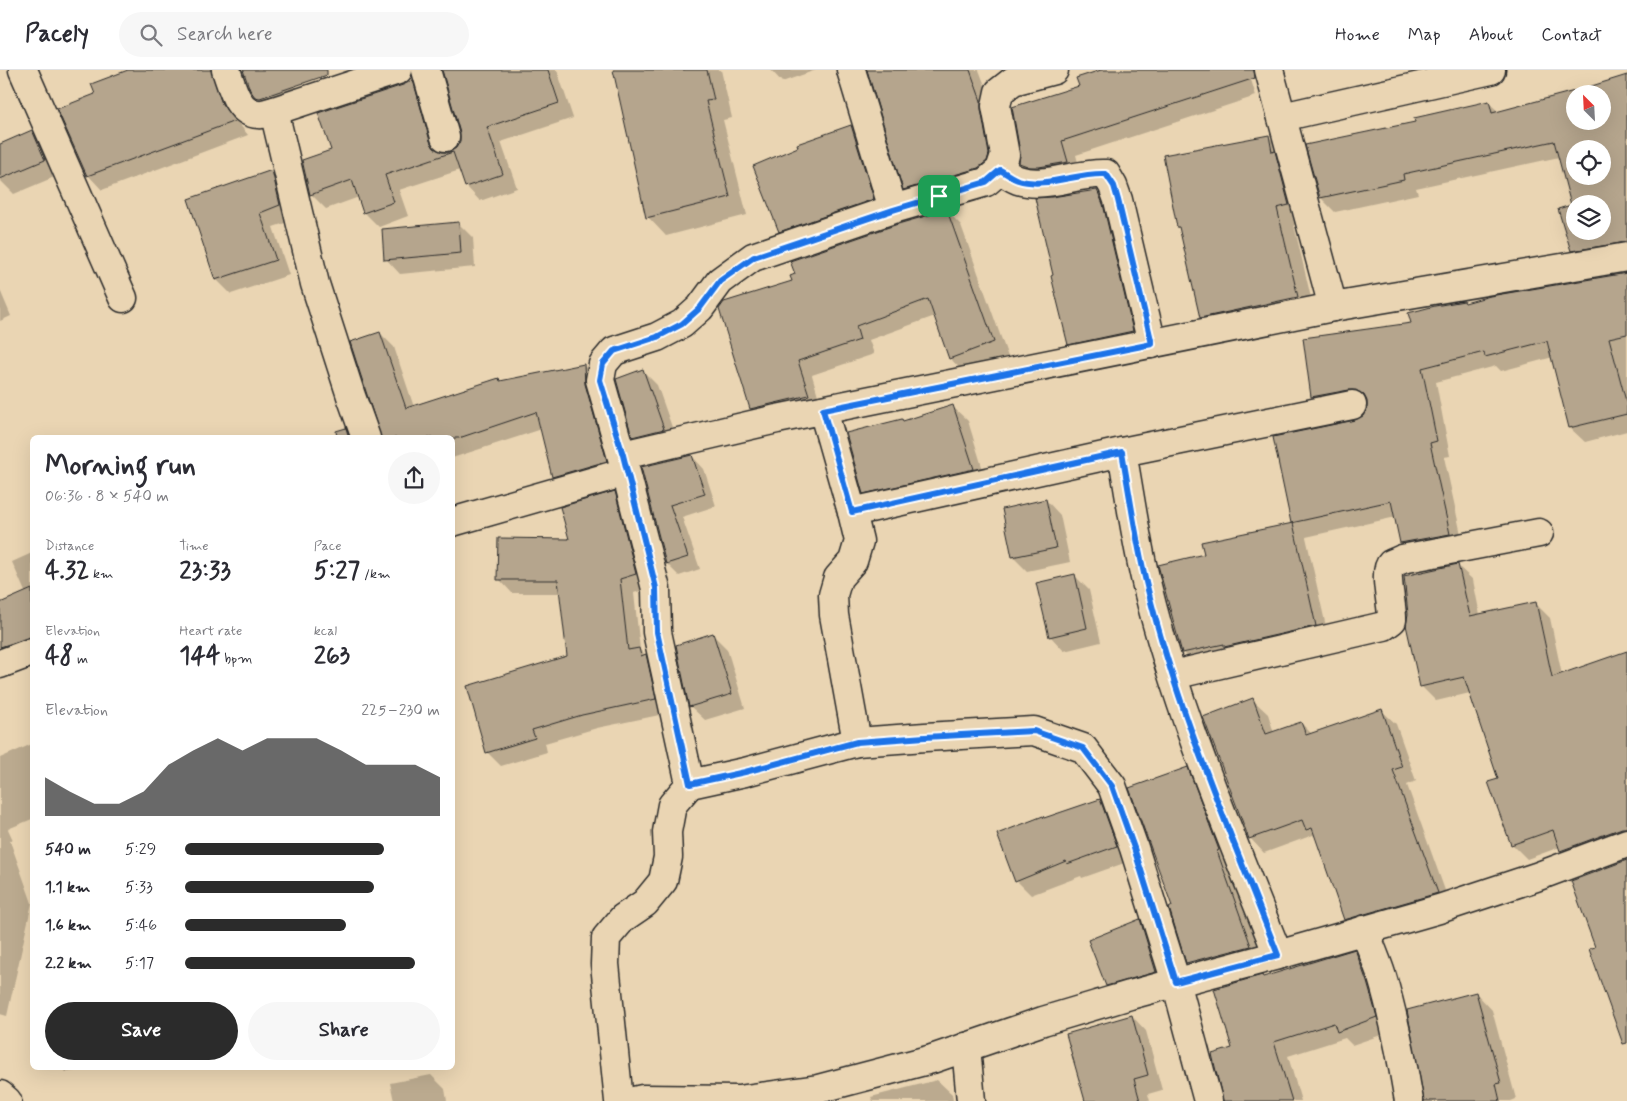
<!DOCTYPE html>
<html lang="en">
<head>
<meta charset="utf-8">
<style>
	:root { --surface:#fff; --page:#f7f7f7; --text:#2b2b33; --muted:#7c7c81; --line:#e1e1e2; --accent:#2b2b2b }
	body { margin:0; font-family:Mynerve,sans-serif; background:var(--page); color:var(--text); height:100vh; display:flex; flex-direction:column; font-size:19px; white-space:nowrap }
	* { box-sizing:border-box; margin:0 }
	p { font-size:16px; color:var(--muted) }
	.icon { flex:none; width:28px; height:28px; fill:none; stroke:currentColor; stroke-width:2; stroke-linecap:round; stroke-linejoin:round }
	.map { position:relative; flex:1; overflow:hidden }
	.side { position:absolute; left:30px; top:365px; width:425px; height:635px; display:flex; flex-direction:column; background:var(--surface); border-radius:8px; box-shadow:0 5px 20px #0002 }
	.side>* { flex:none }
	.needle { width:32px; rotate:336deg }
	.controls { position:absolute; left:1566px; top:15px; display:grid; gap:10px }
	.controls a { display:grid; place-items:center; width:45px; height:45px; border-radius:50%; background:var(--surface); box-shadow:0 5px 20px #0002; font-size:25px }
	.pin { position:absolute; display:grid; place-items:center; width:42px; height:42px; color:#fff; margin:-21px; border-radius:10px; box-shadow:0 2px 8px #0006 }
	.round { display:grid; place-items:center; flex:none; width:52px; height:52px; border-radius:26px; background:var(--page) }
	.overview { display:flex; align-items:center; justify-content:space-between; height:85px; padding:0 15px }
	h1 { font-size:28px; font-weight:700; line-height:38px }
	.metrics { display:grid; grid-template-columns:repeat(3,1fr); gap:8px; height:85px; padding:5px 15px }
	.metrics div { display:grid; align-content:center }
	.metrics b { font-size:25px; font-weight:700 }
	.metrics small { font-size:14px; font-weight:400 }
	.metrics p { font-size:14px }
	.chart { height:140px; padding:10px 15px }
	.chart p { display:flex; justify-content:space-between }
	.chart svg { width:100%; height:90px; margin-top:5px; fill:var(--accent); opacity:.7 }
	.cta { display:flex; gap:10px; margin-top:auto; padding:10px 15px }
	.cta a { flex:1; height:58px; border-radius:30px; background:var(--accent); color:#fff; font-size:20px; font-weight:700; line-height:58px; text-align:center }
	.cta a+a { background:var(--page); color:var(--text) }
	ul { padding:0 15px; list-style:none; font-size:16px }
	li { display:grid; grid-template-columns:80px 60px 1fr; align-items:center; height:38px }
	li i { height:12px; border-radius:6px; background:var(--accent) }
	header { display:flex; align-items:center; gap:30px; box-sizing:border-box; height:70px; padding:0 25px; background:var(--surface); border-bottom:1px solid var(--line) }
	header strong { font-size:24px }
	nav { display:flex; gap:28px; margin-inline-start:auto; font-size:18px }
	.search { width:350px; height:45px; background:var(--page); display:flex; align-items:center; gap:12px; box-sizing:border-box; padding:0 18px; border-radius:28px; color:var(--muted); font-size:19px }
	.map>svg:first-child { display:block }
	.shadow { fill:#0003; fill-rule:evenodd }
	.building { fill:#b5a58d; stroke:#2b2b2b; fill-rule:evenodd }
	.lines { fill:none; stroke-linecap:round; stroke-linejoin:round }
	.minor-casing { stroke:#2b2b2b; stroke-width:31 }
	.minor { stroke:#ead5b3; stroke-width:28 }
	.route-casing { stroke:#fff; stroke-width:10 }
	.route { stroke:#1a73e8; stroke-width:6 }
</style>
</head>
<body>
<header>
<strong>Pacely</strong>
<div class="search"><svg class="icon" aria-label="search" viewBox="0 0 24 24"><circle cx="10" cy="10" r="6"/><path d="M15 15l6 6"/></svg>Search here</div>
<nav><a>Home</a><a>Map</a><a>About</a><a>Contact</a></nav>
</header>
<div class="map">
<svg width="1627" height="1031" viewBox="0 0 1627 1031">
	<rect width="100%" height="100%" fill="#ead5b3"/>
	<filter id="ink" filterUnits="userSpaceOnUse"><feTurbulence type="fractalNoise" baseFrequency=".02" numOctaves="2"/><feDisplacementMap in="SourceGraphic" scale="10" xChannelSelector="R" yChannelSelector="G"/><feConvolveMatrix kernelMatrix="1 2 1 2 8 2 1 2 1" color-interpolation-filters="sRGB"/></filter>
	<g filter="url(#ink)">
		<g class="shadow">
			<polygon points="130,0 234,0 225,20 236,50 248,65 102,120 88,105 97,25"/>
			<polygon points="244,0 291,0 302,33 272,42 258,27"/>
			<polygon points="446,0 557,0 573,48 501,72 517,118 480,131 466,116 460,100 399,120 408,146 379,157 364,142 359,127 326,139 311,124 333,81 403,16 412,11 427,26 443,83 450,83 457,78 461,71 461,63"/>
			<polygon points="614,0 721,0 732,48 723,50 747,145 666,166 648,147"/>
			<polygon points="771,0 816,0 782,12"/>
			<polygon points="869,0 979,0 997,47 1004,100 921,135 905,119"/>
			<polygon points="1105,0 1248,0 1256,26 1076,85 1082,107 1035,107 1020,93 1080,16"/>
			<path d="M 1627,6 L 1627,188 L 1587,194 L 1573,180 L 1572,136 L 1559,87 L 1416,118 L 1418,124 L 1335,142 L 1321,128 L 1307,76 L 1416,53 L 1489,33 L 1499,42 ZM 1575,24 L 1602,24 L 1602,51 L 1575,51 ZM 1575,79 L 1602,79 L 1602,106 L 1575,106 ZM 1575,134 L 1602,134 L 1602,161 L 1575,161 Z"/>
			<polygon points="851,57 866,71 887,143 794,175 780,161"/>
			<polygon points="32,62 46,76 59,105 14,124 0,110 0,75"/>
			<polygon points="1268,66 1286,84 1306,153 1294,155 1315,245 1219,265 1202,247 1182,161 1178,157"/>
			<polygon points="272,102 286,116 294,150 273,157 289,205 231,224 216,209"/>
			<polygon points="1097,121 1111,136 1147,276 1083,288 1069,274"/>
			<polygon points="947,141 961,155 1008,287 964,303 950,288 935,246 869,270 874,284 812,305 822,339 765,353 751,339 794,212"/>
			<polygon points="458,153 473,168 475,197 400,204 386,189"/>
			<polygon points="1627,204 1627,361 1585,372 1570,358 1553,287 1501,301 1496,296 1436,312 1450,386 1444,387 1464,478 1416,487 1401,473 1396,447 1306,467 1329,570 1197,597 1183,582 1206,485 1203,473 1294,454 1292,452 1356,352 1364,347 1368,340 1368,334 1364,334 1327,341 1313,327 1305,269 1412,254 1464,232 1466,234"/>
			<polygon points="0,220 11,246 0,251"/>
			<polygon points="380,263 394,277 414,337 498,309 501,312 584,296 598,310 620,406 568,421 553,406 542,359 452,388 452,368 382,368"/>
			<polygon points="643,301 657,315 678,374 648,381 633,366"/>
			<polygon points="953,337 968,351 987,413 879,437 864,423 903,352"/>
			<polygon points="692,386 704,399 716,436 682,447 700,499 679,506 667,494 642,398"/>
			<polygon points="614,423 628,437 649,518 634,523 640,580 659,599 669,643 597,658 545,673 547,682 501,696 487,682 568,587 560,523 512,523 499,509 571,470"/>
			<polygon points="1046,430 1060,445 1070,492 1027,501 1013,487"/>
			<polygon points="32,483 32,584 0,602 0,535 26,524 12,492"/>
			<polygon points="1458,496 1473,510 1480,545 1535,533 1550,548 1562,605 1627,582 1627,776 1576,795 1562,780 1560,777 1527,789 1512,774 1500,710 1470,623 1436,631 1421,616 1409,544 1405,506"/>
			<polygon points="1074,505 1089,520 1101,572 1064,581 1050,566"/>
			<polygon points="713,565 727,579 745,638 705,650 690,636"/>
			<polygon points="1253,630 1268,644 1274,663 1301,653 1312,664 1381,640 1396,654 1416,711 1407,715 1451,837 1360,864 1346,849 1317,769 1313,765 1264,783 1250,768"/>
			<polygon points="32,674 32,749 8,759 13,770 10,771 32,833 7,946 0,944 0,688"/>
			<polygon points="1187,699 1206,718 1270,895 1207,911 1187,892 1173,837"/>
			<polygon points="1100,730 1114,745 1130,791 1082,808 1081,806 1031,825 1017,811 1045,749"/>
			<polygon points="1140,851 1154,865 1170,916 1121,930 1107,915"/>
			<polygon points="1355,881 1369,895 1390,962 1352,975 1345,968 1288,986 1301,1031 1224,1031 1234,979 1263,908"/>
			<polygon points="1476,923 1492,940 1516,1029 1511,1031 1425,1031"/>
			<polygon points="1132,946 1146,961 1162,1020 1148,1024 1150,1031 1085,1031"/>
			<polygon points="62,998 103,998 66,1002"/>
			<polygon points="431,1005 445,1019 447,1031 394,1031 390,1013"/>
			<polygon points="937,1010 952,1024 953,1031 873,1031 871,1027"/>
		</g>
		<g class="building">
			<polygon points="128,0 211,0 222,34 235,51 87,106 57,39 95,24 91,14"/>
			<polygon points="243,0 327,0 327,5 260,28 255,27 250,20"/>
			<polygon points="442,0 548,0 559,33 487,57 503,104 465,117 453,82 385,105 394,132 363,143 352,110 310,125 302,90 331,80 318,43 403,15 413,10 430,71 434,78 442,82 450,82 456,78 460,71 460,63"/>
			<polygon points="613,0 707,0 714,30 706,31 730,127 646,148"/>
			<polygon points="867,0 970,0 981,31 981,39 989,84 987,91 978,98 903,120"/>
			<polygon points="1101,0 1254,0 1255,8 1062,71 1068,92 1039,97 1030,97 1019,93 1020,82 1012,37 1079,16 1076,8"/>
			<path d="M 1627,5 L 1627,172 L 1571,181 L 1558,139 L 1571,135 L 1554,71 L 1403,104 L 1404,110 L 1320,128 L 1305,75 L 1415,52 L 1414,48 L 1489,31 L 1492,43 L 1582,19 ZM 1575,24 L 1602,24 L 1602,51 L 1575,51 ZM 1575,79 L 1602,79 L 1602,106 L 1575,106 ZM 1575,134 L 1602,134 L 1602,161 L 1575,161 Z"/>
			<polygon points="851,55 874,129 779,162 753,96 798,77 797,74"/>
			<polygon points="32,60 45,90 0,109 0,74"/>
			<polygon points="1269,65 1272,82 1275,81 1289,135 1277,138 1298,227 1200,248 1179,157 1177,157 1163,85"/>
			<polygon points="272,100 280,135 260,143 276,190 215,210 188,129"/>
			<polygon points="1097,120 1103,134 1133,261 1068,275 1051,206 1053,205 1035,128 1052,127"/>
			<polygon points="947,140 994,272 949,289 928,229 856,256 860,270 798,291 809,325 750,339 719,239 724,232 792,211 790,206 795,204 790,191 898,154"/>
			<polygon points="459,152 461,183 384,190 382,159"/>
			<polygon points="1627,203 1627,264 1609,268 1627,335 1627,344 1569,358 1547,271 1485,287 1484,282 1422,298 1437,371 1430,373 1450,464 1400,473 1391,431 1291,453 1273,367 1355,350 1363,346 1367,339 1367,331 1364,325 1356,320 1349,320 1311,327 1303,268 1411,253 1408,243 1435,236 1464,231 1465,233 1490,226"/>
			<polygon points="380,262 406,338 499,308 500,311 584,294 585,314 607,391 552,407 536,342 459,368 381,368 350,272"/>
			<polygon points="643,299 664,359 632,367 616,309"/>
			<polygon points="953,335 974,399 863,424 846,363 902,349 903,351"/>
			<polygon points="346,358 349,368 337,368 336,361"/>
			<polygon points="692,385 705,424 670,435 688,487 666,494 641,397"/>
			<polygon points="615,421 636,504 620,509 628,580 639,578 641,586 646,584 656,629 582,645 532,660 535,668 486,683 467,616 567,586 558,510 497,510 498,468 569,469 560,437"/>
			<polygon points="1046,429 1056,478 1012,487 1002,439"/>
			<polygon points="1293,453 1316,556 1224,577 1224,574 1182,583 1158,495 1204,484 1201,472"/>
			<polygon points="1458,494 1470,546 1536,532 1552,607 1627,581 1627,758 1622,758 1560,781 1553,760 1511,775 1488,712 1498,709 1464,607 1420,617 1406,555 1408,544 1404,506"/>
			<polygon points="1075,504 1087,558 1049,567 1036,513"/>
			<polygon points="32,519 32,567 0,577 0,533"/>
			<polygon points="713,563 732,624 689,637 676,575"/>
			<polygon points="1253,628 1266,664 1301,652 1306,665 1382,639 1402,697 1393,700 1438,823 1344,850 1312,758 1306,760 1302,750 1249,769 1203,647"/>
			<polygon points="1188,697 1219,780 1217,781 1251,876 1186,893 1169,838 1172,836 1129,718"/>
			<polygon points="1100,729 1117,776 1067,794 1066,791 1015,812 997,764 1043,746 1044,748"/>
			<polygon points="1627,790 1627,973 1623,974 1589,879 1595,877 1571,811"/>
			<polygon points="1140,849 1156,902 1106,916 1088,870"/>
			<polygon points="1355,879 1367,912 1377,947 1337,962 1334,953 1274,972 1292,1031 1223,1031 1212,984 1232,978 1214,919 1262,905 1263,907"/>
			<polygon points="1476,922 1501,1013 1496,1014 1500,1031 1424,1031 1407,940"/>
			<polygon points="1132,945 1148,1005 1134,1009 1140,1031 1085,1031 1066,964"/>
		</g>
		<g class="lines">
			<defs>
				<g id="minor">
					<polyline points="23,0 123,228"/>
					<path d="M 226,0 C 232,16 237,43 258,44 C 263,45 269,42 274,41 L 398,0"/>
					<polyline points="426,0 445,67"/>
					<polyline points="851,0 893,139"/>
					<polyline points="1269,0 1333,237 1627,187"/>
					<polyline points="274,41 315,214 351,326 366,368"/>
					<polyline points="1282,47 1491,0"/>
					<path d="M 1000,100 C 1006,103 1012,108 1018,110 C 1046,119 1077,102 1106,104 L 1113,116 L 1118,130 L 1152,274"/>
					<polyline points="823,340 852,442 859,471 853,491 838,508 833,525 834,545 857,672"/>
					<path d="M 1122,382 C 1130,426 1136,472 1147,516 C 1178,643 1230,764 1278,885"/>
					<polyline points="623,385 777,349 1333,237"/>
					<polyline points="626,402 656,519 657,562 690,714 745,702 857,672 925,667 1034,661 1083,678 1112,716 1134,778 1176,912 1208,1031"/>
					<polyline points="852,442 1122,382 1352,335"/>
					<polyline points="452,452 626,402 600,310 603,294 614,281 657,267 682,254 700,238 720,211 753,187 893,139 986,112 1000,100 1005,85 996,36 999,22 1013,11 1054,0"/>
					<polyline points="0,594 32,582"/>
					<path d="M 1173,605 L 1384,556 L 1392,550 C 1393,537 1383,502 1391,494 C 1394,492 1399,491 1402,489 L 1539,463"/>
					<path d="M 1364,860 C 1370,875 1377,891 1382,907 C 1394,947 1402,989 1409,1031"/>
					<polyline points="966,977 971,1031"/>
					<polyline points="0,1025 7,1031"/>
					<polyline points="619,1031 605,894 606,868 623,848 645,833 663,811 668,787 667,762 672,735 690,714"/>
					<polyline points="634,1031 643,1029 738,1030 818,1019 932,989 1043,951 1130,925 1278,885 1439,839 1536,807 1627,773"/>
				</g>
			</defs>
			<use href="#minor" class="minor-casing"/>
			<use href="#minor" class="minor"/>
		</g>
	</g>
	<g class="lines" filter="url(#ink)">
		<defs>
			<path id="route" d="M 1000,100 C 1006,103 1012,108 1018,110 C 1046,119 1077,102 1106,104 L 1114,116 L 1118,130 L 1152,274 L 823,340 L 852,442 L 1122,382 C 1130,426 1136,472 1147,516 C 1178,643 1231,764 1278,885 L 1176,912 L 1134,778 L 1112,716 L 1083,678 L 1034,661 L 925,667 L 857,672 L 745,702 L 690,714 L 657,562 L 656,518 L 623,385 L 600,310 L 603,294 L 614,281 L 657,267 L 682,254 L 700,238 L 720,211 L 754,187 L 893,140 L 986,112 Z"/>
		</defs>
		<use href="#route" class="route-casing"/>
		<use href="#route" class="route"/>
	</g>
</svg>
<div class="controls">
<a><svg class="needle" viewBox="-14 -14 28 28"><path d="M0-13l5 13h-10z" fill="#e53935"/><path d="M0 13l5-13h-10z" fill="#7c7c81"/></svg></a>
<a><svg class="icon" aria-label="locate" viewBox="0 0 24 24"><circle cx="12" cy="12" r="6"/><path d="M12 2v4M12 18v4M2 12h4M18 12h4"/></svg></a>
<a><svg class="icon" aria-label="layers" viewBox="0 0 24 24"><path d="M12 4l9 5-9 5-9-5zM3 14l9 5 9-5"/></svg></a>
</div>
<div class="pin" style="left:939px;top:126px;background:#1e9e55"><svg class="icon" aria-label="arrive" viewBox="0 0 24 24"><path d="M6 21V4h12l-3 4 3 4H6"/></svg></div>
<section class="side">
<div class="overview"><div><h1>Morning run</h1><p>06:36 · 8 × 540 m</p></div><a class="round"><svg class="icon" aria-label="share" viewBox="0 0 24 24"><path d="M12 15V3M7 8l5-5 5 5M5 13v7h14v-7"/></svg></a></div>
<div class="metrics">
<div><p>Distance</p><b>4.32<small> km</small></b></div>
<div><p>Time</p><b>23:33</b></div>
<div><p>Pace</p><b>5:27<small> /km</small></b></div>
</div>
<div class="metrics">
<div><p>Elevation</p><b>48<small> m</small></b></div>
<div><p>Heart rate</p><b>144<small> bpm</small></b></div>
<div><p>kcal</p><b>263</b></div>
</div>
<div class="chart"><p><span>Elevation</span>225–230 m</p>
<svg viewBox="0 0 160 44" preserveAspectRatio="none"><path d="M0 44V25L10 32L20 38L30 38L40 32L50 19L60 12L70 6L80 12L90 6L100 6L110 6L120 12L130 19L140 19L150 19L160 25V44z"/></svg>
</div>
<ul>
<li><b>540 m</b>5:29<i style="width:78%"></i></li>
<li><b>1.1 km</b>5:33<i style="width:74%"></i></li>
<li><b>1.6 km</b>5:46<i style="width:63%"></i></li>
<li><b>2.2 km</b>5:17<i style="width:90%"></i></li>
</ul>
<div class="cta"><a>Save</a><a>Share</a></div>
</section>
</div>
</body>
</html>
